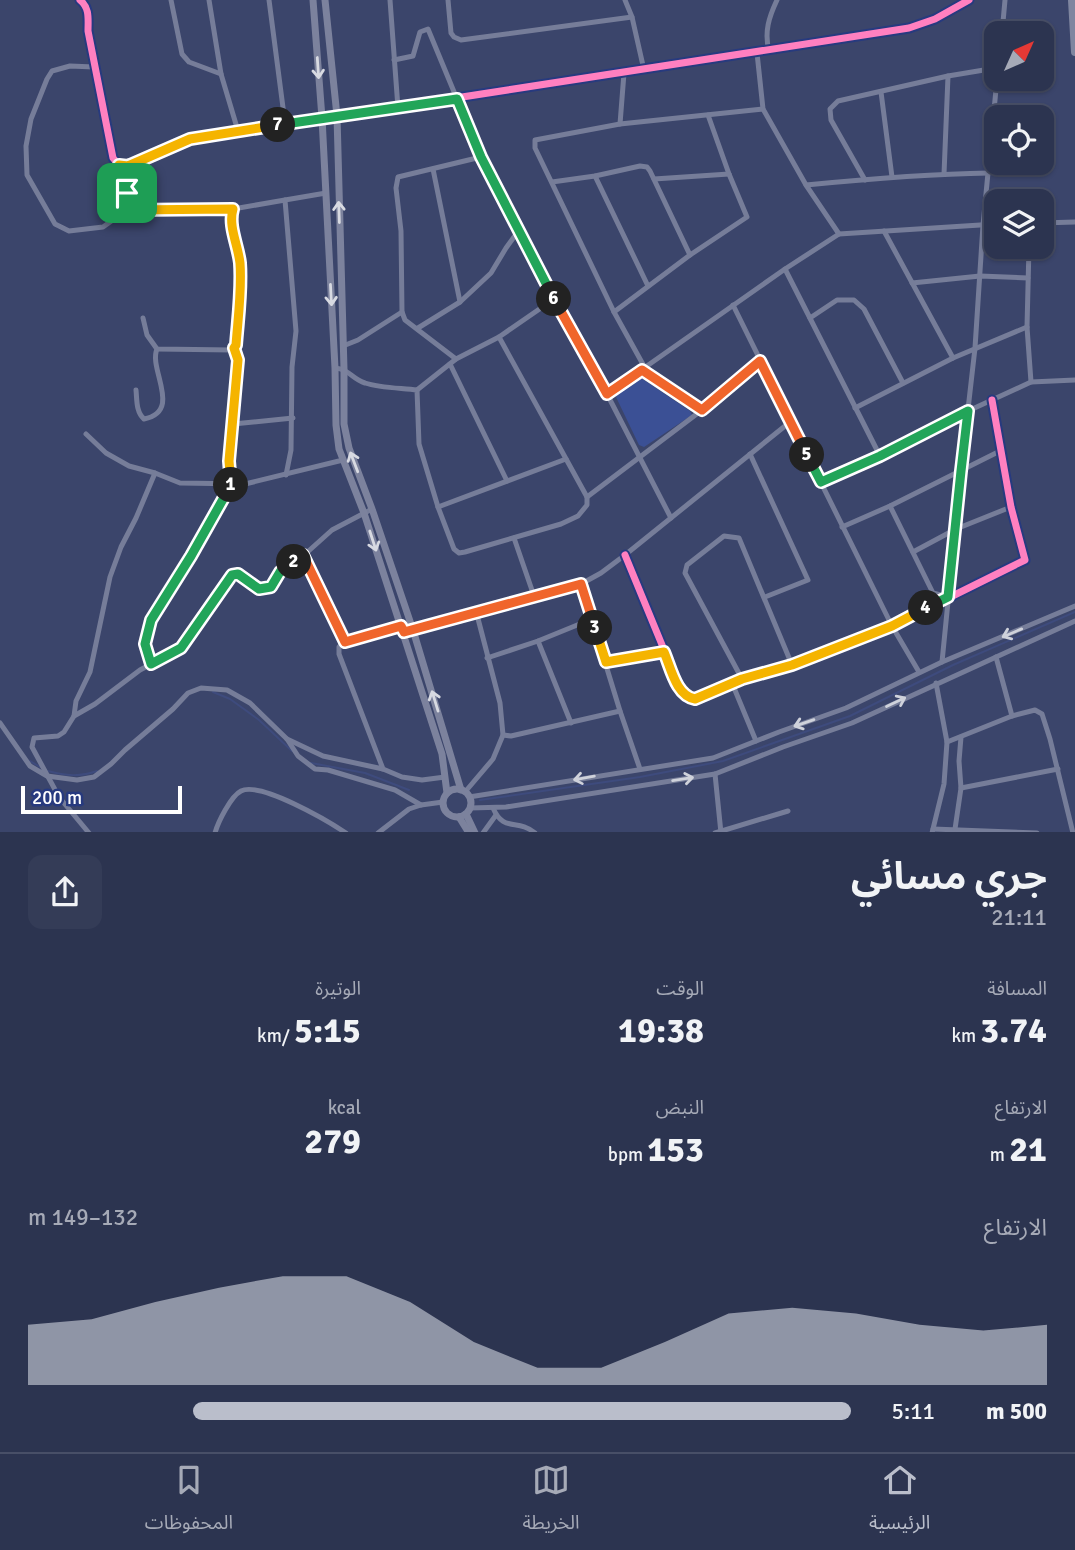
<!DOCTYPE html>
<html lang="ar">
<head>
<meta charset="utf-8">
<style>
	:root { --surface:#2c3450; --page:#343c57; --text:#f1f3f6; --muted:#a6aab7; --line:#484f67; --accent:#babecb }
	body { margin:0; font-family:Signika,"Noto Sans Arabic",sans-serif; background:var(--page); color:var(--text); direction:rtl; height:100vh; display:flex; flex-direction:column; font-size:26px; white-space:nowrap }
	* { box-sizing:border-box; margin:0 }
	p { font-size:23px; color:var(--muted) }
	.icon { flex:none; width:38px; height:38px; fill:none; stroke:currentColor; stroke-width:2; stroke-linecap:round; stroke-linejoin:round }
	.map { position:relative; height:832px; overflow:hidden; direction:ltr }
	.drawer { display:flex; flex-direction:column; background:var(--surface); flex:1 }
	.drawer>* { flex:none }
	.needle { width:46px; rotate:45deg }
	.fabs { position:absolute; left:984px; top:21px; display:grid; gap:14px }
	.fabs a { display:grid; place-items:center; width:70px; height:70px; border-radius:14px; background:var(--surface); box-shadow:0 2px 5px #0004,0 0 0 2px var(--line); font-size:35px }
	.scale { position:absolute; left:21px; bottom:18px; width:161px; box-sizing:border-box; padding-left:7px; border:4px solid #fff; border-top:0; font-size:19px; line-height:24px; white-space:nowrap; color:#fff; -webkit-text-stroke:5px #273a7f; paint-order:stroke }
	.pin { position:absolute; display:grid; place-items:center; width:60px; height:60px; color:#fff; margin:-30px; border-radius:14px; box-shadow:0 4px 10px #0006 }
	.km { position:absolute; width:35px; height:35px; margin:-18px; border-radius:50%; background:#222; color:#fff; font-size:19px; line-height:35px; text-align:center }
	.round { display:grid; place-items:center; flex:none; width:74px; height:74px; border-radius:14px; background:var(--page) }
	.headline { display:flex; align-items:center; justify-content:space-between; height:119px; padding:0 28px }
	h1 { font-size:38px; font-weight:700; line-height:52px }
	.figures { display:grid; grid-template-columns:repeat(3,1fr); gap:10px; height:119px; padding:7px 28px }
	.figures div { display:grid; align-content:center }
	.figures b { font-size:35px; font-weight:700 }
	.figures small { font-size:19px; font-weight:400 }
	.figures p { font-size:19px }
	.chart { height:196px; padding:14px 28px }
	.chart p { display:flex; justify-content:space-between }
	.chart svg { width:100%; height:126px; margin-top:7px; fill:var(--accent); opacity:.7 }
	ul { padding:0 28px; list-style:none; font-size:23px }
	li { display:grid; grid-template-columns:112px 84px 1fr; align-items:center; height:52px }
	li i { height:18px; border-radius:9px; background:var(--accent) }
	.menu { display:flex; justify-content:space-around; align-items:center; height:98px; border-top:2px solid var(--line); background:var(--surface); font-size:19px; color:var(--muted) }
	.menu a { display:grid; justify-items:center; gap:4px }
	.menu .on { color:var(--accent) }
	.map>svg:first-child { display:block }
	.green { fill:#3b5095 }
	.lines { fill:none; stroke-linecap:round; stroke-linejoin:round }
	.stream { stroke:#3e4b7d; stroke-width:2 }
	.street { stroke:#767d99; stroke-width:5 }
	.secondary { stroke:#7c829d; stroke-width:7 }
	.primary { stroke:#7f86a0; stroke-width:8 }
	.cycleway-casing { stroke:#273a7f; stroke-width:11 }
	.cycleway { stroke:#ff80c0; stroke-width:7 }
	.oneway { stroke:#d8dae2 }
	.oneway2 { stroke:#cfd2db }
	.split-1-casing { stroke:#fff; stroke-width:14 }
	.split-2-casing { stroke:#fff; stroke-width:14 }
	.split-3-casing { stroke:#fff; stroke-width:14 }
	.split-4-casing { stroke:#fff; stroke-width:14 }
	.split-5-casing { stroke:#fff; stroke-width:14 }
	.split-6-casing { stroke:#fff; stroke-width:14 }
	.split-7-casing { stroke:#fff; stroke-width:14 }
	.split-8-casing { stroke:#fff; stroke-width:14 }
	.split-1 { stroke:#f5b400; stroke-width:9 }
	.split-2 { stroke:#22a559; stroke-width:9 }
	.split-3 { stroke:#f0652b; stroke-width:9 }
	.split-4 { stroke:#f5b400; stroke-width:9 }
	.split-5 { stroke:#22a559; stroke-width:9 }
	.split-6 { stroke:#f0652b; stroke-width:9 }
	.split-7 { stroke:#22a559; stroke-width:9 }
	.split-8 { stroke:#f5b400; stroke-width:9 }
</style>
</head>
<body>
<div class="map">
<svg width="1075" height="833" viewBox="0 0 1075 833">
	<rect width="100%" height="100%" fill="#3b456b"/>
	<polygon class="green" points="641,378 690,411 692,415 644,447 639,445 616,397 618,393"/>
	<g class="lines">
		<g class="stream">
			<polyline points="213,692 230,699 259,720 292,751"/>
			<polyline points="30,761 40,767"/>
			<polyline points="311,763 365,773 409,790"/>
			<path d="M 48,771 C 66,776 80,777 97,771"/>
			<polyline points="480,800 640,777 723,761 850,716 953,665 1075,612"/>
		</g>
		<g class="street">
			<path d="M 80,0 C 91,9 87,22 89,35 C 95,76 104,117 113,158 L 119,165 L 128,166 L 190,139 L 322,118"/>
			<polyline points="171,0 182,54 189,62 221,74"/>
			<polyline points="209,0 221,74 238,131"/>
			<polyline points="269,0 285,123"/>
			<polyline points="390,0 398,108"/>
			<polyline points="448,0 451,33 454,37 461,40 632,17"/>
			<polyline points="625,0 632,17 644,70"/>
			<polyline points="1002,33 1005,0"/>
			<path d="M 769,51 C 764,32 769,17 777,0"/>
			<polyline points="757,53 763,109 806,185 839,234"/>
			<polyline points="394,60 413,56 420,32 428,29 481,157 554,299 607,394 671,518"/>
			<polyline points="94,67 70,66 52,71 47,79 31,119 26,146 27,175 55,224 69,231 103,227 127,210 233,209"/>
			<polyline points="881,92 892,177"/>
			<polyline points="620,124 624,73"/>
			<path d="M 119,165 C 119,181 129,193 127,210"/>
			<polyline points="433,169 460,302"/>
			<polyline points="944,174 948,76"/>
			<polyline points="595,176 648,286"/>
			<polyline points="654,179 729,174"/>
			<polyline points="865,180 831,120 830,109 838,101 948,76 996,68"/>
			<polyline points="552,182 595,176 640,166 647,167 650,171 690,255"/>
			<path d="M 806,185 C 867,179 927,174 989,173"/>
			<polyline points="1041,223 1075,222"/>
			<polyline points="884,231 953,358"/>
			<polyline points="1029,247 1027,327 1031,382"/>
			<polyline points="785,269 880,456"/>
			<polyline points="912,283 980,276 1028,278"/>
			<polyline points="733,305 892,626 919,672"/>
			<polyline points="614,312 690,255 747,217 729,174 708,115"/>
			<path d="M 143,318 L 147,335 L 157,349 L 232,350 L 236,345 C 238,318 242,290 240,263 C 238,245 228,226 233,209 L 285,200"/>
			<polyline points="810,318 837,300 854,300 864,309 903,383"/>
			<polyline points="418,328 460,302 491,273 506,248 519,230"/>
			<polyline points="343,346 358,340 402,312"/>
			<polyline points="456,359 405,320 402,312 401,231 396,188 398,177 481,157"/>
			<polyline points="450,364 507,481"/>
			<path d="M 335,368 C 349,369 352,379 365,383 C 380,388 401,388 417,390 L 419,444 L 438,507 L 454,549 L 459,553 L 465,552 L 561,524 L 578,516 L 587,505 L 587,497 L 499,337"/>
			<polyline points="645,368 614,312 535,148 535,140 620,124 763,109"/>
			<polyline points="642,370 702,410"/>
			<path d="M 136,390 C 137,400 136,412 144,419 C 183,411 148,369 157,349"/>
			<polyline points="417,390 456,359 499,337 554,299"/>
			<polyline points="607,394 785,269 839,234 996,224"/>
			<polyline points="855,408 953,358 1027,327"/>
			<polyline points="233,424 293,418"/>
			<polyline points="86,434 106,453 129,466 155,473 180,483 245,484 343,460"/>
			<polyline points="750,454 808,580 765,597"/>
			<polyline points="286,475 291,450 292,367 296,331 285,200 326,193"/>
			<polyline points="821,482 880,456 968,411 1031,382 1075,380"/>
			<polyline points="587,497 702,410 760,361"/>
			<polyline points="890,506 933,593 948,597"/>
			<polyline points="438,507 566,459"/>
			<polyline points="842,527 890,506 1000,451"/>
			<polyline points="514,538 534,596"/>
			<polyline points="913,552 956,529 1011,507"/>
			<polyline points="303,555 345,642"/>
			<polyline points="625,555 681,691 687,698 695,699 742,679 792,665 892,626 1025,560 1011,507 992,400"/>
			<polyline points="581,584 620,711 640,769"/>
			<polyline points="404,632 581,584 601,573 625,555 790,422"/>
			<polyline points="538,641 571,723"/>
			<polyline points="996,657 1012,716"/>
			<polyline points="487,658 538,641 592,619"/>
			<polyline points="606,662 664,652"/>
			<polyline points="942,662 961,471 975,348 983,225 997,79"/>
			<polyline points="151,665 145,644 151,620 191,556 231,484 229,461 238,360 234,348"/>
			<polyline points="742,679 685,573 687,565 724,536 739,538 792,665"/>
			<polyline points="732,683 756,741"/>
			<polyline points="74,716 76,701 90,672 110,577 121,547 136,518 155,473"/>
			<polyline points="0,723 30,766 47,776 77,780 94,777 111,764 125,750 173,709 188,693 201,688 227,690 250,703 287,739 298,756 315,769 328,770 395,790 421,805"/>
			<polyline points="503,735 511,736 620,711"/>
			<polyline points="287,739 323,756 383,769 402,777 422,780 445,777"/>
			<polyline points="947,742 1012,716 1035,710 1042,714 1050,739 1073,833"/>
			<polyline points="383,769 339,654 339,647 345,642 401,626"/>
			<polyline points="715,774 721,833"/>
			<polyline points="961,788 1058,769"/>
			<polyline points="465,792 493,759 503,735 500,703 476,611"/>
			<polyline points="469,797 713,758 779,732 846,708 942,662 1075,606"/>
			<polyline points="470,808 506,807 715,774 783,747 852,723 1075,621"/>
			<path d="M 493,808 C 504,833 517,818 535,833"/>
			<polyline points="933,829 1037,833"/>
			<polyline points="955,829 961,788 959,761 961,737"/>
			<polyline points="89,833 59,797 32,747 34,738 58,736 64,732 74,716 95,704 140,670 181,648 232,575 238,574 259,589 271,587 280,572 303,556 332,530 372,509"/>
			<path d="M 215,833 C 218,822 231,796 241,791 C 260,781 328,821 346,833"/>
			<polyline points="378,833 409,809 421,805 443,802"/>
			<polyline points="483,833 496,815"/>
			<polyline points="715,833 788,811"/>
			<polyline points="932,833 944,784 947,742 936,683"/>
		</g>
		<g class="secondary">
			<polyline points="313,0 322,118 335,368 336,425 339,449 364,513 442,754 447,793"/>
			<polyline points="325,0 337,116 344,369 344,424 349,448 372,509 413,630 461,790"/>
			<polyline points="322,118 457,99 909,28 935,19 969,0"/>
			<circle cx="457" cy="803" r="14"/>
			<polyline points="466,814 475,833"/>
			<polyline points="459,817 469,833"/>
		</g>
		<polyline class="primary" points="1072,0 1075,52"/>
		<defs>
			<g id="cycleway">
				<path d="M 80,0 C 90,8 88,19 88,31 L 113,158 L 119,165 L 128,166 L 190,139 L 909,28 L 935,19 L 969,0"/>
				<polyline points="625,555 681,691 687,698 695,699 742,679 792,665 892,626 1025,560 1011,507 992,400"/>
			</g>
		</defs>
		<use href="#cycleway" class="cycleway-casing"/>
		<use href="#cycleway" class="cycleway"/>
	</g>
	<defs><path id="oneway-shaft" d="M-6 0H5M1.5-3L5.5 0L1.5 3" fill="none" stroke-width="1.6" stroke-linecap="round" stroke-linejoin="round" transform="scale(1.75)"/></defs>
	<g class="oneway">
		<use href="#oneway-shaft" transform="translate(318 68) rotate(86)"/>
		<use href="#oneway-shaft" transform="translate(339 212) rotate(-92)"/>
		<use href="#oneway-shaft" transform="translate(331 295) rotate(87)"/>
		<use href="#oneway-shaft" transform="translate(354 462) rotate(-111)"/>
		<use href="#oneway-shaft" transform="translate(373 541) rotate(72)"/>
		<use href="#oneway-shaft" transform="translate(435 701) rotate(-107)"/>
	</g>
	<g class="oneway2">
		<use href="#oneway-shaft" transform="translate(1012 633) rotate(157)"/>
		<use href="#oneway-shaft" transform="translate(896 702) rotate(-25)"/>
		<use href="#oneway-shaft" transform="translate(804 723) rotate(161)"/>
		<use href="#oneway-shaft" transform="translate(584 778) rotate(170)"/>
		<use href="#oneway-shaft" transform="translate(683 779) rotate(-9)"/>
	</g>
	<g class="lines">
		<defs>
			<path id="split-1" d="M 127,193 L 127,210 L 233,209 C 228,226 238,245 240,263 C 242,290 238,318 236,345 L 234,348 L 238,360 L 229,461 L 231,485"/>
			<polyline id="split-2" points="231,485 191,556 151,620 145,644 151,664 181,648 232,575 238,574 259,589 271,587 280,572 294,562"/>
			<polyline id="split-3" points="294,562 303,555 345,642 401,626 404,632 581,584 595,628"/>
			<path id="split-4" d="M 595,628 L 606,662 L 664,652 C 671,668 676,696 695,699 L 742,679 L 792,665 L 892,626 L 926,608"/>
			<polyline id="split-5" points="807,455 821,482 880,456 968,411 961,471 948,597 926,608"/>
			<polyline id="split-6" points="554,299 607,394 642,370 702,410 760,361 807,455"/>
			<polyline id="split-7" points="278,125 457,99 481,157 554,299"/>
			<polyline id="split-8" points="127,193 119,177 119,165 128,166 190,139 278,125"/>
		</defs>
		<use href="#split-1" class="split-1-casing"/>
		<use href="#split-2" class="split-2-casing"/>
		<use href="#split-3" class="split-3-casing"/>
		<use href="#split-4" class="split-4-casing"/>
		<use href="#split-5" class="split-5-casing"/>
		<use href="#split-6" class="split-6-casing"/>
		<use href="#split-7" class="split-7-casing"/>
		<use href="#split-8" class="split-8-casing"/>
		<use href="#split-1" class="split-1"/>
		<use href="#split-2" class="split-2"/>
		<use href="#split-3" class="split-3"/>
		<use href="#split-4" class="split-4"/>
		<use href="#split-5" class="split-5"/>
		<use href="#split-6" class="split-6"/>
		<use href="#split-7" class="split-7"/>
		<use href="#split-8" class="split-8"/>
	</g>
</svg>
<div class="fabs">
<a><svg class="needle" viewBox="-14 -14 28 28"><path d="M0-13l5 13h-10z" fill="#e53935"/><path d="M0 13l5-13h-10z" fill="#a6aab7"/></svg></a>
<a><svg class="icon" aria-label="locate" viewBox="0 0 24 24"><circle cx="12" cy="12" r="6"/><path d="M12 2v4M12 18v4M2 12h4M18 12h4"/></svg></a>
<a><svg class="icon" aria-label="layers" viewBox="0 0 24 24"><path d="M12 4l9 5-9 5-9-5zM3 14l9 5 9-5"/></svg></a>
</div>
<div class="scale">200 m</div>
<div class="pin" style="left:127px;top:193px;background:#1e9e55"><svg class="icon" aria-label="arrive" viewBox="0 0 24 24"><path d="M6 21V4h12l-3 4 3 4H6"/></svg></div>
<b class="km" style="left:231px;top:485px">1</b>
<b class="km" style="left:294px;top:562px">2</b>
<b class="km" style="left:595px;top:628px">3</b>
<b class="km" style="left:926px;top:608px">4</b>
<b class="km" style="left:807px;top:455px">5</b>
<b class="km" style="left:554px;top:299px">6</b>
<b class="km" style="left:278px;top:125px">7</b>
</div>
<section class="drawer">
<div class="headline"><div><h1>جري مسائي</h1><p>21:11</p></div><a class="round"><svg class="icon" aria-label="share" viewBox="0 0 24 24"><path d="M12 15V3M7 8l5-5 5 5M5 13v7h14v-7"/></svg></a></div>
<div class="figures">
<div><p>المسافة</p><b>3.74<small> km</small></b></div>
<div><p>الوقت</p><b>19:38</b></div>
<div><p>الوتيرة</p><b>5:15<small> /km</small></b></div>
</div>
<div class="figures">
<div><p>الارتفاع</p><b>21<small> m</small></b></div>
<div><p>النبض</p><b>153<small> bpm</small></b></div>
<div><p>kcal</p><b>279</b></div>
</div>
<div class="chart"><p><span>الارتفاع</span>132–149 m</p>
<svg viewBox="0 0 160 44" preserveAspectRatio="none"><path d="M0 44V23L10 21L20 15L30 10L40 6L50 6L60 15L70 29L80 38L90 38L100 29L110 19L120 17L130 19L140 23L150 25L160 23V44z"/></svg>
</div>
<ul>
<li><b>500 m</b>5:11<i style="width:80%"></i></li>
</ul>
</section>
<nav class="menu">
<a class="on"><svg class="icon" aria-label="home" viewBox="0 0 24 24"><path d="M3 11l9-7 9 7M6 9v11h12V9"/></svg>الرئيسية</a>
<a><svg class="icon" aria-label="map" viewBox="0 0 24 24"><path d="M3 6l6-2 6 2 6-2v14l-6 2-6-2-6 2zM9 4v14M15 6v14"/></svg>الخريطة</a>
<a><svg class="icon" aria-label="saved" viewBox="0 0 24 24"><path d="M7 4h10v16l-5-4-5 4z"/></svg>المحفوظات</a>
</nav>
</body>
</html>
